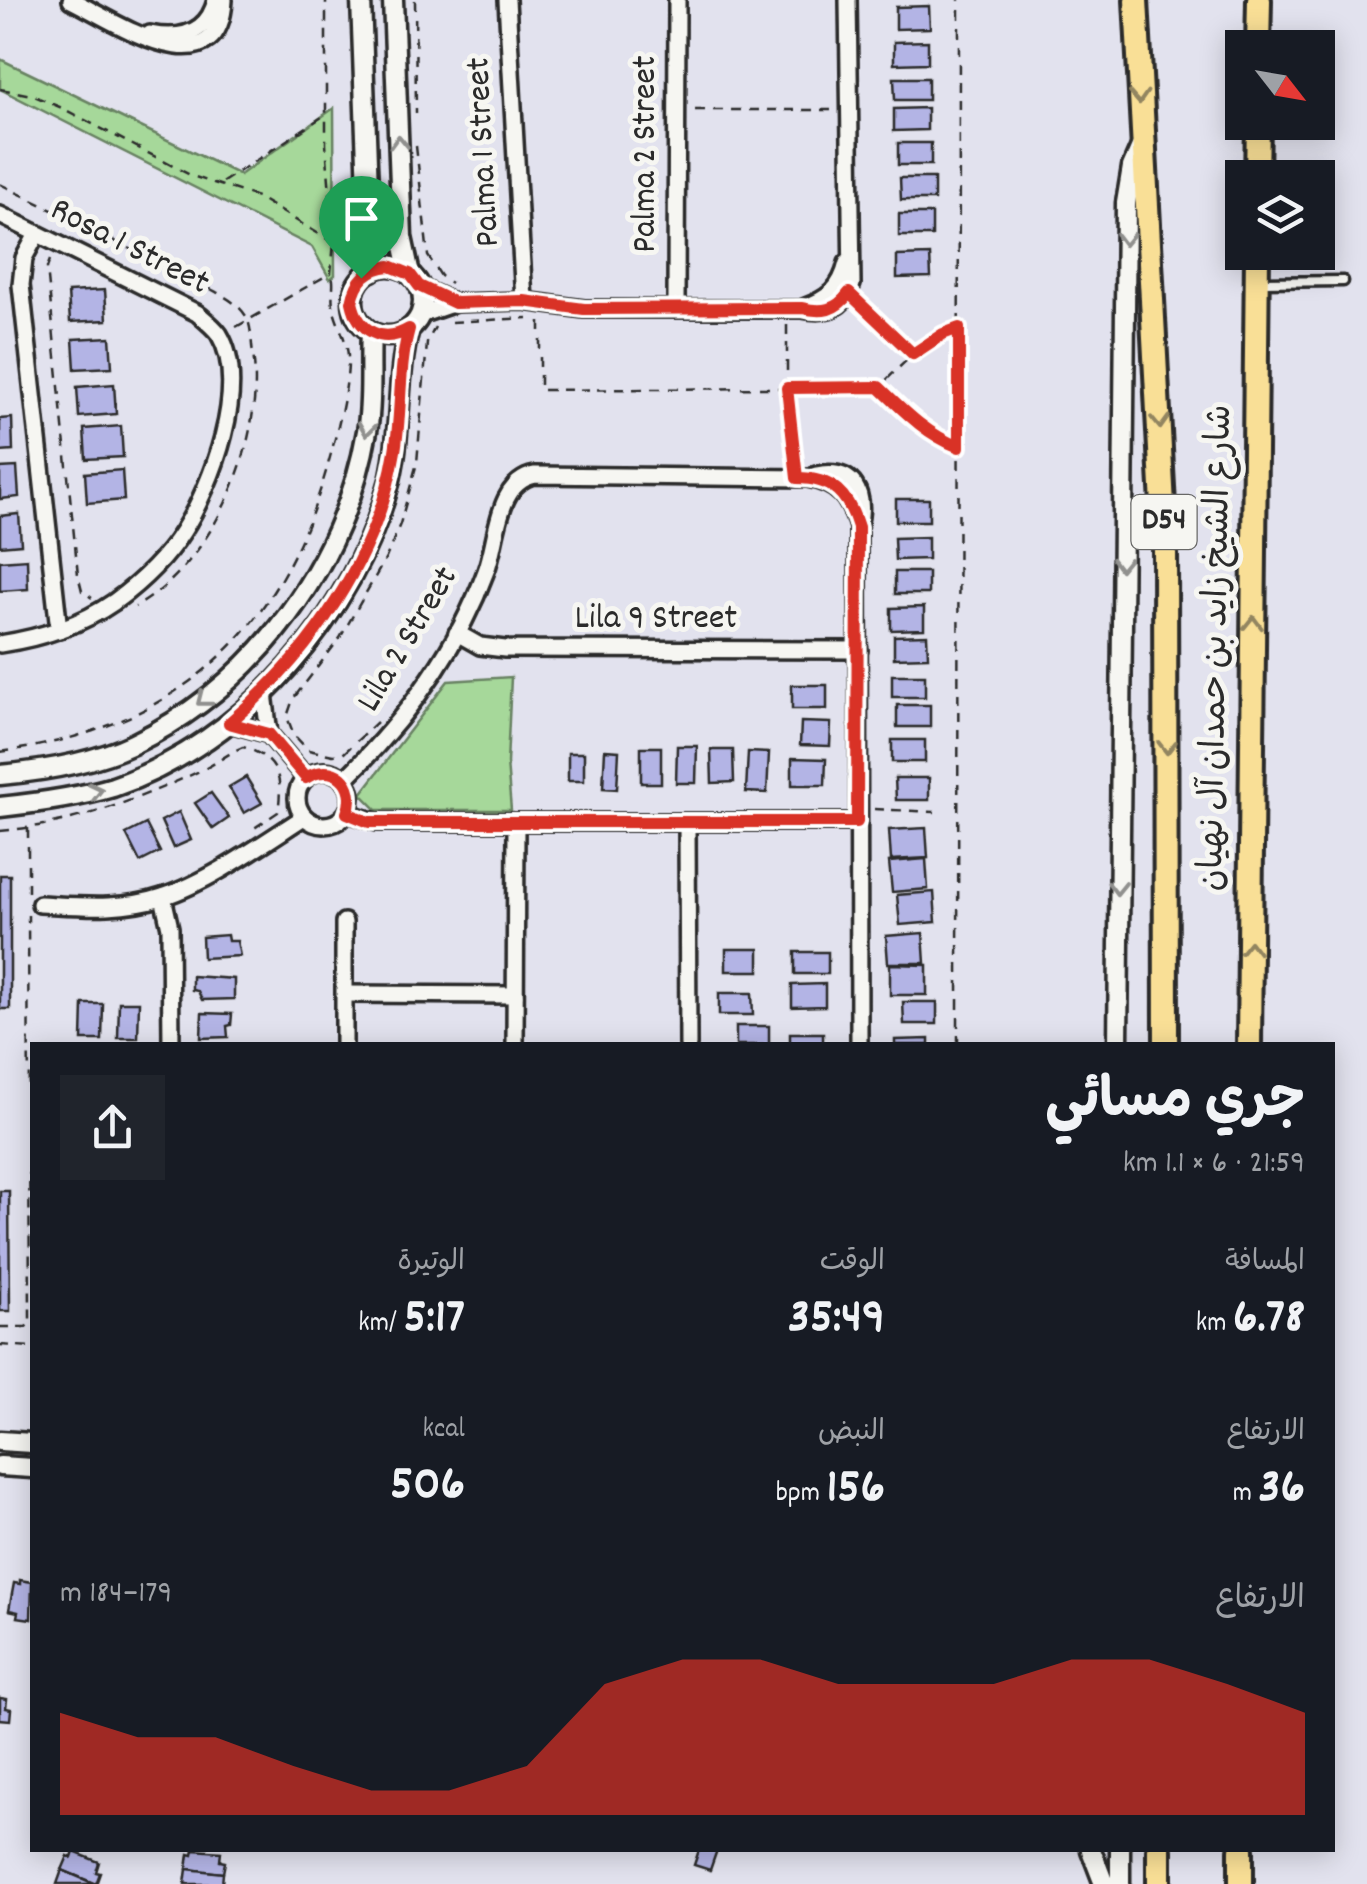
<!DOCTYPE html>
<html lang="ar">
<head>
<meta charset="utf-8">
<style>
	:root { --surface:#171b24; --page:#20242c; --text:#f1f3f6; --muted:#9ea1a6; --accent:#d93025 }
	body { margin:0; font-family:Dekko,"Playpen Sans Arabic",sans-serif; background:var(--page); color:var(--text); direction:rtl; height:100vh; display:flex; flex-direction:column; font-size:38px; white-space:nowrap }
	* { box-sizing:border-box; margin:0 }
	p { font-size:32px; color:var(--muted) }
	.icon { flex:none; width:55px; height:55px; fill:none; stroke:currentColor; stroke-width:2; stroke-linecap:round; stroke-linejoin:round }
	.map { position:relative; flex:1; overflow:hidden; direction:ltr }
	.drawer { position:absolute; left:30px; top:1042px; width:1305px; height:810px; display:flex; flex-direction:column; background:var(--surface); border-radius:0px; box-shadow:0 5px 25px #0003; direction:rtl }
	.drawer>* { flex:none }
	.needle { width:65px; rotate:121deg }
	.controls { position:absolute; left:1225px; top:30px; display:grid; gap:20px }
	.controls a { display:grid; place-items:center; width:110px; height:110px; border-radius:0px; background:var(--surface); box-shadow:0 5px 25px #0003; font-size:50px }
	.pin { position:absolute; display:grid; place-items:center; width:85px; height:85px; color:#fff; margin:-102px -42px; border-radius:50% 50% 50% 0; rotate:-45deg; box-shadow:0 0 10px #0007 }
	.pin .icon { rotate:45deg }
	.round { display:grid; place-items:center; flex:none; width:105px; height:105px; border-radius:0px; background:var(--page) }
	.head { display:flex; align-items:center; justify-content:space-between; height:170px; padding:0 30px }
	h1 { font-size:55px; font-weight:700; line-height:75px }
	.stats { display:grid; grid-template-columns:repeat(3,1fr); gap:15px; height:170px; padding:10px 30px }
	.stats div { display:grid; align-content:center }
	.stats b { font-size:50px; font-weight:700 }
	.stats small { font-size:28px; font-weight:400 }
	.stats p { font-size:28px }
	.chart { height:280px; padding:20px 30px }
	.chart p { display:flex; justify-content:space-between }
	.chart svg { width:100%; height:180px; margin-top:10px; fill:var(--accent); opacity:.7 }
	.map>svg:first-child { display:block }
	.green { fill:#a6d89a; stroke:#688262; stroke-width:2.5 }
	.building { fill:#b3b4e5; stroke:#2b2b2b; stroke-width:2.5 }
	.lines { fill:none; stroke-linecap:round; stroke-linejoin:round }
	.service-casing { stroke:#2b2b2b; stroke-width:15 }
	.minor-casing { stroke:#2b2b2b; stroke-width:22 }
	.tertiary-casing { stroke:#2b2b2b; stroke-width:25 }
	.primary-casing { stroke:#2b2b2b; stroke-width:30 }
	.path { stroke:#2b2b2b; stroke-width:2.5; stroke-dasharray:10 8; stroke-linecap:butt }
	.service { stroke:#f6f6f2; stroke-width:8 }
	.minor { stroke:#f6f6f2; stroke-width:15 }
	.tertiary { stroke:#f6f6f2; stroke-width:18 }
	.primary { stroke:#f9df96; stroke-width:22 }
	.oneway { stroke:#928560 }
	.oneway2 { stroke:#90908e }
	.route-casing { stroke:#fff; stroke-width:20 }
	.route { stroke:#d93025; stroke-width:12 }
	.labels { text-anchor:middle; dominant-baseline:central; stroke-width:10; stroke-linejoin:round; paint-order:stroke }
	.shield { fill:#f6f6f2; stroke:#686867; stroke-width:2.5 }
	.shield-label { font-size:32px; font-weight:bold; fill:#2b2b2b }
	.street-label { font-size:35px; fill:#2b2b2b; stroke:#f6f6f2 }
</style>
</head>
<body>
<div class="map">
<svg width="1367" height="1884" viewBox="0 0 1367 1884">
	<rect width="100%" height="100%" fill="#e2e2ee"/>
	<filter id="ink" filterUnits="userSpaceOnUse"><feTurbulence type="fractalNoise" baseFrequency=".01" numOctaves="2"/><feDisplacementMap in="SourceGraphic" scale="20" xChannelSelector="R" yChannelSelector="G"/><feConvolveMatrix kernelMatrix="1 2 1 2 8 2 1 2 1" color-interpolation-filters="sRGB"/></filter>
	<g filter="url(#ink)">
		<g class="green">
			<polygon points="0,59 240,175 334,108 335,275 330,279 312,247 0,89"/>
			<polygon points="511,677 507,763 511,810 377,810 361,794 448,681"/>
		</g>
		<g class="building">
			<polygon points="929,6 930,28 896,29 896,7"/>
			<polygon points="928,41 928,63 894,64 894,42"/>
			<polygon points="894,78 928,78 928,100 895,100"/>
			<polygon points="927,108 927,130 894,131 894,109"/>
			<rect x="898" y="143" width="33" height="22"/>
			<polygon points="900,178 934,178 934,200 901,200"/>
			<rect x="899" y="214" width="33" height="22"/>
			<polygon points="930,255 931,277 897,278 897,256"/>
			<polygon points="105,290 107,320 70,322 68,292"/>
			<polygon points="110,337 112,367 75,369 73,339"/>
			<polygon points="114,384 116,414 79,417 77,387"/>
			<polygon points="12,418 13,451 0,452 0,419"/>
			<polygon points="121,426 123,457 86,459 84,429"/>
			<polygon points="17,467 19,497 0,499 0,468"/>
			<polygon points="122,470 124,500 87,503 85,473"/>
			<rect x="896" y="499" width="33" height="22"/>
			<polygon points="19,514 21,544 0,546 0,516"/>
			<polygon points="928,537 928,559 895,560 894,538"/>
			<polygon points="27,559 28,589 0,591 0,561"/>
			<rect x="895" y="572" width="33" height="22"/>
			<polygon points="924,607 924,629 891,630 891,608"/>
			<polygon points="927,635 928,657 894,658 894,636"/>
			<rect x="892" y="675" width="33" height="22"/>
			<rect x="792" y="685" width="35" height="24"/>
			<rect x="897" y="705" width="33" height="22"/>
			<polygon points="801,722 831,723 830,746 800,745"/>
			<rect x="892" y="740" width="33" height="22"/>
			<polygon points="677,746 697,746 696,783 676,783"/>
			<rect x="641" y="747" width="20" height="36"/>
			<polygon points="605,750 619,751 617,789 603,788"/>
			<polygon points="711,750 733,750 734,782 712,783"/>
			<polygon points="748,752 769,753 767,793 746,792"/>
			<rect x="568" y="753" width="16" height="28"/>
			<polygon points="792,758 826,759 825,785 792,785"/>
			<polygon points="246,777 262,803 244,813 229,787"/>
			<polygon points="895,778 929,778 929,800 896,800"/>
			<polygon points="211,793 229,818 213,829 195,803"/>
			<polygon points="179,812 191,840 173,848 161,821"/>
			<polygon points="146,824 160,852 140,862 126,834"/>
			<polygon points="926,828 928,858 891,860 889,830"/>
			<polygon points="926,859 928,889 892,892 889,862"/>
			<rect x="0" y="875" width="10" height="134"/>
			<polygon points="934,892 936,922 900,925 897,895"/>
			<polygon points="923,933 925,963 888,963 886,936"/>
			<polygon points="227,935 228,941 237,941 240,956 203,958 202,937"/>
			<rect x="726" y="949" width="33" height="22"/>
			<rect x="795" y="952" width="33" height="22"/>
			<polygon points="890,964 927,965 927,995 890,995"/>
			<polygon points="192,976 234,979 234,999 202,1000 198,991 192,990"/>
			<polygon points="825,984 825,1006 792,1007 792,985"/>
			<polygon points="719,993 752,993 753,1015 719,1015"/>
			<polygon points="119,1002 139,1002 138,1038 118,1038"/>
			<polygon points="903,1002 937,1002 937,1024 904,1024"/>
			<polygon points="83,1004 103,1004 102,1040 82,1040"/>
			<polygon points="202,1013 232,1014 231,1025 227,1026 228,1037 201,1038"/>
			<rect x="736" y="1026" width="33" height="19"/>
			<rect x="790" y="1033" width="33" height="12"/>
			<polygon points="929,1039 929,1045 895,1045 895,1040"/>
			<polygon points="0,1191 9,1191 10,1311 0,1311"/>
			<polygon points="20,1580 32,1582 31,1619 17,1617 18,1612 9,1610 14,1583 20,1584"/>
			<polygon points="0,1698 7,1699 6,1708 11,1709 10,1720 0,1719"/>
			<polygon points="194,1850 221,1852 220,1861 225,1862 223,1873 187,1869 189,1854 193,1855"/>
			<polygon points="699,1850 717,1850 710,1870 694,1865"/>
			<polygon points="74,1852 99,1862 96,1872 100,1873 96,1884 62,1870 68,1856 72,1858"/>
			<polygon points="187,1869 223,1873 222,1884 185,1884"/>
			<polygon points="62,1870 95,1884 57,1884"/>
		</g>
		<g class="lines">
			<defs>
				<polyline id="service" points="1261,282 1343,281"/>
				<g id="minor">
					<path d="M 71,0 C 113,20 219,94 224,0"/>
					<polyline points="507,0 524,301"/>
					<path d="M 150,34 C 180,40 208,34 216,0"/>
					<path d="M 0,215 L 197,313 C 204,319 213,326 219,334 C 250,386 212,485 183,531 C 166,558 140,583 114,602 C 81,625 39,638 0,644"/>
					<polyline points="37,234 24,258 21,285 59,630"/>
					<polyline points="419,287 455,303"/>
					<polyline points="676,308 677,0"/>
					<path d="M 803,308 C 828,299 841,289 847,263"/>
					<path d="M 420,315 L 455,303 L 524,301 L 584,309 L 802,309 C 826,314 844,309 852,284 L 848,0"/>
					<path d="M 816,475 C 855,467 866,494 858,527 L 859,1045"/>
					<polyline points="457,633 480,646 505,649 859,650"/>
					<polyline points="264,693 269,734"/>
					<polyline points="229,723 269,734 306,778"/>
					<circle cx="324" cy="798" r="27"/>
					<path d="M 344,780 C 404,721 457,650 486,571 C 498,540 496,482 535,475 L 807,478 C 839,484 849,497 858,527"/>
					<polyline points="347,813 377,822 857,822"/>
					<polyline points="687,823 688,1045"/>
					<polyline points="163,897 170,928 171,1045"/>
					<path d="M 40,904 C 81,906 123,910 162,897 C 209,882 262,844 304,817"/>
					<polyline points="344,922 344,1045"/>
					<polyline points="345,994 515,995"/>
					<polyline points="515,1045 516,822"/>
				</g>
				<g id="tertiary">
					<polyline points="361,0 371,271"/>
					<polyline points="393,0 402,237 410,274"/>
					<circle cx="388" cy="301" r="35"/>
					<path d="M 0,775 C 44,771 93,763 133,744 C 256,685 344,564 367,431 C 373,399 369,365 371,332"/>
					<path d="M 0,807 C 37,803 77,798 113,787 C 246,742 355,614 390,480 C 402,430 396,378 409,329"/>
					<polyline points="1118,1045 1126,203 1132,167 1142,144"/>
					<polyline points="0,1441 32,1443"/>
					<polyline points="0,1466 32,1468"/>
					<polyline points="1091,1850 1104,1884"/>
					<polyline points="1120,1884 1120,1850"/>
				</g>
				<g id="primary">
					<polyline points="1136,0 1165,543 1166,1045"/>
					<polyline points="1258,48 1259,0"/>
					<polyline points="1257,178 1258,122"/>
					<polyline points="1249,1045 1257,252"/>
					<polyline points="1159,1850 1159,1884"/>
					<polyline points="1241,1884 1241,1850"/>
				</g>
			</defs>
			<use href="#service" class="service-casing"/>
			<use href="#minor" class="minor-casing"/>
			<use href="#tertiary" class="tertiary-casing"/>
			<use href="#primary" class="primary-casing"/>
			<g class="path">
				<polyline points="415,0 416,113"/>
				<polyline points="0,89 32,95 62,108 192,176 257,197 334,243 352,245"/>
				<polyline points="695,110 832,110"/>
				<polyline points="416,146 428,256 441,276 451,283"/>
				<polyline points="223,182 325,115"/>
				<path d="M 0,184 L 209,288 C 223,296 237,302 246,316 C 252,327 251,342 253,354 C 266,440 213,565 135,607"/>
				<polyline points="50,260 47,268 78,575 82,591 92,598"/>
				<polyline points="860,304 912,353"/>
				<polyline points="540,321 540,390 879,387"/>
				<polyline points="451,322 528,318"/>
				<polyline points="787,325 787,388 795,462"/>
				<polyline points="236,327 331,273 334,243 326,144 326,0"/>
				<path d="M 956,446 C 925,434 903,410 879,387 C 903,364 925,339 957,329"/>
				<polyline points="377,722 343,754 333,755 308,750 294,735 287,717 293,699 340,638 386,558 400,524 417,463 427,343 435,327"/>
				<path d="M 0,752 C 175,729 279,636 327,468 C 336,436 349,388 348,356 C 347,338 335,322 333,305 C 331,294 335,285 332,275"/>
				<polyline points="874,809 935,812"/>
				<polyline points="28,828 28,892"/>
				<path d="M 0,831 C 72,825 137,800 202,770 C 217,763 228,753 243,747 C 279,758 283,779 278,812 L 250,831"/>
				<polyline points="958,1045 959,0"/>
				<polyline points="0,1327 26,1327 30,1322 28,915"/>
				<polyline points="0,1345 32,1347"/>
			</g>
			<use href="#service" class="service"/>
			<use href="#minor" class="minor"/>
			<use href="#tertiary" class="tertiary"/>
			<use href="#primary" class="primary"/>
		</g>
		<defs><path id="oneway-chevron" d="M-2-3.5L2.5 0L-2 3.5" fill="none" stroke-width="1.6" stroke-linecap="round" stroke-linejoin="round" transform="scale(2.5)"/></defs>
		<g class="oneway">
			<use href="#oneway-chevron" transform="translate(1139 97) rotate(87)"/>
			<use href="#oneway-chevron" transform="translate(1160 422) rotate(88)"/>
			<use href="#oneway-chevron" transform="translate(1253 623) rotate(-89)"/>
			<use href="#oneway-chevron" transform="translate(1167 747) rotate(90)"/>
			<use href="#oneway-chevron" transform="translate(1250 948) rotate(-89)"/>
		</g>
		<g class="oneway2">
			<use href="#oneway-chevron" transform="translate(399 142) rotate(-92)"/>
			<use href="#oneway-chevron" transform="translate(1125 239) rotate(91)"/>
			<use href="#oneway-chevron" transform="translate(367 429) rotate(98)"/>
			<use href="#oneway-chevron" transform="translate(1121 564) rotate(91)"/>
			<use href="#oneway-chevron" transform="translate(203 700) rotate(142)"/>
			<use href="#oneway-chevron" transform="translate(96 791) rotate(-13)"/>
			<use href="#oneway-chevron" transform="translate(1117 888) rotate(91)"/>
		</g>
	</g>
	<g class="lines" filter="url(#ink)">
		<defs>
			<path id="route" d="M 390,266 L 410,274 L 419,286 L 455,303 L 524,301 L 584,309 L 802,308 C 822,313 836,311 849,293 L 913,354 L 943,334 L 959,328 L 959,447 C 926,434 904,411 879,387 L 787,388 L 797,478 C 833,478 848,494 858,527 L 857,822 L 369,822 L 347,813 C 359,783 333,761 306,778 L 269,734 L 229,723 C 311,653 377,559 395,451 C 402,410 398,369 409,329 C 382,345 358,331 352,302 C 356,280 368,268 390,266 Z"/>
		</defs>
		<use href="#route" class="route-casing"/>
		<use href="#route" class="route"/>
	</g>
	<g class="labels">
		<rect class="shield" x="1131.5" y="495" width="65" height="54" rx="8"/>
		<g class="shield-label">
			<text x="1164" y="522">D54</text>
		</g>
		<g class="street-label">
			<text transform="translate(485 152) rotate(-93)">Palma 1 Street</text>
			<text transform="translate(647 154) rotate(-90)">Palma 2 Street</text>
			<text transform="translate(129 248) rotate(27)">Rosa 1 Street</text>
			<text x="656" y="620">Lila 9 Street</text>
			<text transform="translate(409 640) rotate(-59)">Lila 2 Street</text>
			<text transform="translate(1218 648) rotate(-89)">شارع الشيخ زايد بن حمدان آل نهيان</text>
		</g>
	</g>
</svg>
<div class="controls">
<a><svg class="needle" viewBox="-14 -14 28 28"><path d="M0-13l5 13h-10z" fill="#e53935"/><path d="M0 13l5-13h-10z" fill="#9ea1a6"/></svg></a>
<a><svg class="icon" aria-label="layers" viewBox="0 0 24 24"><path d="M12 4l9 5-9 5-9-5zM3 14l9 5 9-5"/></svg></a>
</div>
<div class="pin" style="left:361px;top:278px;background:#1e9e55"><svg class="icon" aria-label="arrive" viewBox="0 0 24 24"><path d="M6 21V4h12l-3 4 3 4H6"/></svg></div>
<section class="drawer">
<div class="head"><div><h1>جري مسائي</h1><p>21:59 · 6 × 1.1 km</p></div><a class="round"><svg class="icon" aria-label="share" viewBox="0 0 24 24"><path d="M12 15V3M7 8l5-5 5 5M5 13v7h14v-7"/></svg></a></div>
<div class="stats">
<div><p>المسافة</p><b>6.78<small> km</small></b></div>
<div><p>الوقت</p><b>35:49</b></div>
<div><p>الوتيرة</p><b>5:17<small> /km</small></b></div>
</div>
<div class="stats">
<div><p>الارتفاع</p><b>36<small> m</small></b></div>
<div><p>النبض</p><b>156<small> bpm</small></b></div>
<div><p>kcal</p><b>506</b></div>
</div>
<div class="chart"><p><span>الارتفاع</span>179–184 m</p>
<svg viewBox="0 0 160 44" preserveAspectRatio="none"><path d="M0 44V19L10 25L20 25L30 32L40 38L50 38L60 32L70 12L80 6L90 6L100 12L110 12L120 12L130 6L140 6L150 12L160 19V44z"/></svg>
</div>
</section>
</div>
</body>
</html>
